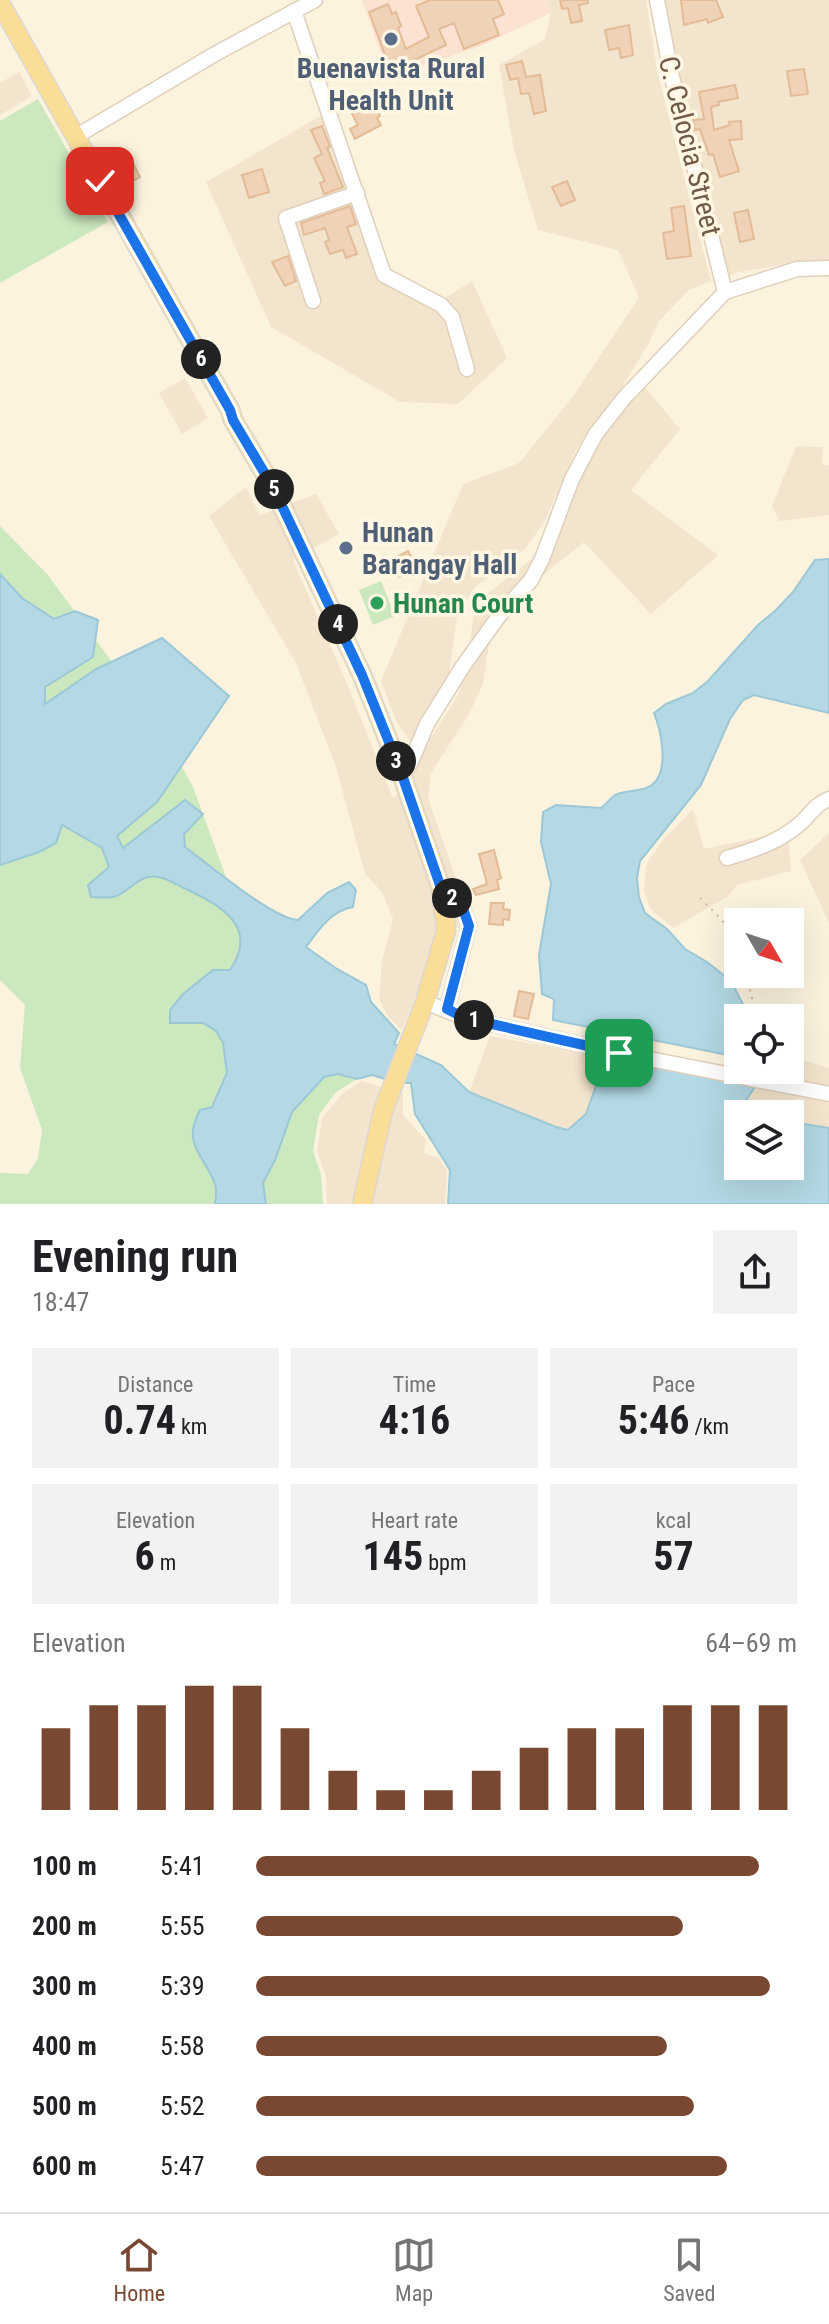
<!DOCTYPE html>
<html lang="en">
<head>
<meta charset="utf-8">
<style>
	:root { --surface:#fff; --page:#f2f2f2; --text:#202124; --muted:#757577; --line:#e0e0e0; --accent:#794832 }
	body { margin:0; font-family:"Roboto Condensed",sans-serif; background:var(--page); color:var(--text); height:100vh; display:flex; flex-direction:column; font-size:30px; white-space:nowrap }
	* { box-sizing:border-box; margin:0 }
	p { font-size:26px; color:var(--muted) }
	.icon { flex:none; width:44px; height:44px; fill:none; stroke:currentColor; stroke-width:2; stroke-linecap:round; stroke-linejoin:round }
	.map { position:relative; height:1204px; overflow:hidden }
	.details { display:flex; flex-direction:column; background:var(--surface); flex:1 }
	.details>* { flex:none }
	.needle { width:52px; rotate:129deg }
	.controls { position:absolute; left:724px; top:908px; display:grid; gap:16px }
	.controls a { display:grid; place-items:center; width:80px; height:80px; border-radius:0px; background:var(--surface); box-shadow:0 8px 32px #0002; font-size:40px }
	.pin { position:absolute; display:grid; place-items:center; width:68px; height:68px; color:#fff; margin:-34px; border-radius:16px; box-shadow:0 4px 12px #0006 }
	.km { position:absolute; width:40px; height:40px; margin:-20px; border-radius:50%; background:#222; color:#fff; font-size:22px; line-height:40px; text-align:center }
	.round { display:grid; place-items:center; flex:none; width:84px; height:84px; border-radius:0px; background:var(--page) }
	.head { display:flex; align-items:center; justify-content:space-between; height:136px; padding:0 32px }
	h1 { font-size:44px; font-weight:700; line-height:60px }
	.metrics { display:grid; grid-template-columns:repeat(3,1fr); gap:12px; height:136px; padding:8px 32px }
	.metrics div { display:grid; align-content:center; border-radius:0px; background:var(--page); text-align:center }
	.metrics b { font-size:40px; font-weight:700 }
	.metrics small { font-size:22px; font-weight:400 }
	.metrics p { font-size:22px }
	.chart { height:224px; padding:16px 32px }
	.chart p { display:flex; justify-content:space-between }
	.chart svg { width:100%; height:144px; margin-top:8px; stroke:var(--accent); stroke-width:6 }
	ul { padding:0 32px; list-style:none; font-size:26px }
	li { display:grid; grid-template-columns:128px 96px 1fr; align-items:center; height:60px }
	li i { height:20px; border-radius:10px; background:var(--accent) }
	.menu { display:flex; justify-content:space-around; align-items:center; height:112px; border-top:2px solid var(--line); background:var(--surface); font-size:22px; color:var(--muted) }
	.menu a { display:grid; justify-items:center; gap:4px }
	.menu .current { color:var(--accent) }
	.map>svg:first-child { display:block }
	.residential { fill:#f3e5cd }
	.commercial { fill:#fce2d2 }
	.green { fill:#cbe8be }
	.water { fill:#b4d9e4; stroke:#9bc7d6; stroke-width:2 }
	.building { fill:#f0d3b7; stroke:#e3bb97; stroke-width:2 }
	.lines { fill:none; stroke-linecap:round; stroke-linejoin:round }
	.minor-casing { stroke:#dfcfbb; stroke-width:17 }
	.major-casing { stroke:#ddd7d3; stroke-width:21 }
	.path { stroke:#d5b69b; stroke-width:2; stroke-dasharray:2 6; stroke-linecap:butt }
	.minor { stroke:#fff; stroke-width:14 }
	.major { stroke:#fade97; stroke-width:18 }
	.route-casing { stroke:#fff; stroke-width:16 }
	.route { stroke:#1a73e8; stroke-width:10 }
	.service-dot { fill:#5c6f8a; stroke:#fff7e4; stroke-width:3 }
	.leisure-dot { fill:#2e9e5b; stroke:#fff7e4; stroke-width:3 }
	.labels { text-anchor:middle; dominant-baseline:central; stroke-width:7; stroke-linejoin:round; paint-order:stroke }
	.service-label { font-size:28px; font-weight:bold; fill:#4e5e75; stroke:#fff7e4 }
	.street-label { font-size:28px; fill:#715a47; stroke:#fff7e4 }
	.leisure-label { font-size:28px; font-weight:bold; fill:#27864d; stroke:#fff7e4; text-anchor:start }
</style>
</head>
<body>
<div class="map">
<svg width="829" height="1204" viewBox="0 0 829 1204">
	<rect width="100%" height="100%" fill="#fcf3df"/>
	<g class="residential">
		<polygon points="546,0 646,0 658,75 711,281 689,290 659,321 649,343 622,387 592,425 574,454 545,521 525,549 474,588 457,616 449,675 438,704 412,744 397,723 381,681 463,484 519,463 571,399 639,298 618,250 538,230 514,150 499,65 545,39 551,13"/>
		<polygon points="662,0 829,0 829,263 785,265 738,272 723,278 674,70"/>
		<polygon points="19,72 32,96 0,115 0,83"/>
		<polygon points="324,114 367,206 390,269 442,300 472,281 507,358 458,404 400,402 271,327 206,182"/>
		<polygon points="185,378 208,418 182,434 159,393"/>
		<polygon points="642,384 680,429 631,490 718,555 651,614 584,542 501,609 490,637 483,684 469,714 431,773 428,798 472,925 441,932 402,1030 387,1015 379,999 382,960 393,919 382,892 365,874 336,767 296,663 209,516 246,487 260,515 316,494 339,534 293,560 345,679 393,798 403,792 414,764 457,697 466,669 474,613 483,597 541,552 597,443"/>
		<polygon points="796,446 823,447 822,465 829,465 829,515 780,521 772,506"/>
		<polygon points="693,809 704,849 788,831 791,871 737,885 727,897 673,928 650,909 644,891 646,867 650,858 665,838"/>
		<polygon points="829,833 829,923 800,860"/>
		<polygon points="490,1036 648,1064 624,1082 596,1086 586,1114 568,1131 509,1113 469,1092"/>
		<polygon points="790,1056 829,1068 829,1128 790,1122 790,1114 736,1114 719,1079 761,1086 762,1070 790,1070"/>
		<polygon points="361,1081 403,1093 403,1115 426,1140 424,1153 439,1158 447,1171 445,1204 327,1204 326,1177 317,1151 322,1118 342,1094"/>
	</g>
	<polygon class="commercial" points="362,0 546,0 551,13 481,46 389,77"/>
	<g class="green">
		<polygon points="38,99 108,222 0,283 0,121"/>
		<polygon points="0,526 47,574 160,727 193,787 230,888 260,941 244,1048 219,1156 215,1204 0,1204 0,1173 28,1174 38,1158 42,1130 20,1068 25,1005 0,980"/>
		<polygon points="381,581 395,616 373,625 359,590"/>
		<polygon points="338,1074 357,1079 336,1092 319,1115 313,1151 321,1174 323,1204 266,1204 263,1183 275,1160 292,1112 324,1077"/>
	</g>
	<g class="water">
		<path d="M 829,559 L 829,713 L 754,695 L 743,700 L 730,719 L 701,785 L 640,861 L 637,878 L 639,897 L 645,913 L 667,929 L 685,949 L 707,962 L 731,981 L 750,1018 L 738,1018 L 738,1057 L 553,1020 L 554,999 L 542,994 L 539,955 L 551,884 L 541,842 L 543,812 L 556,805 L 601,808 C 606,804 611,798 615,795 C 626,790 642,792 652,785 C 670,771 661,730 654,713 L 666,704 L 693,693 L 708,681 L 758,625 L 775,611 L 793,592 L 815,560 Z"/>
		<path d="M 0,574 L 22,598 L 54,619 L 75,611 L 98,620 L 93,657 L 45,687 L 45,704 L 96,669 L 162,638 L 229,696 L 157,802 L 117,836 L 123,848 L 185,800 L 203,814 L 184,834 L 185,847 C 208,864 273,919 298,920 L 327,893 L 349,882 L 356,890 L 353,907 C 331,911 319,929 306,947 L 337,969 L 366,985 L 371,1002 L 399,1033 L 394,1044 L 441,1065 L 469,1092 L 556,1127 L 568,1130 L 586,1114 L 596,1086 L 624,1082 L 648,1064 L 760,1079 L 737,1114 L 738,1166 L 790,1166 L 790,1122 L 829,1128 L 829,1204 L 448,1204 L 450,1170 L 415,1114 L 411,1083 L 398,1083 L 372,1075 L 357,1079 L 338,1074 L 324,1077 L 292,1112 L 275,1160 L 263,1183 L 266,1204 L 215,1204 C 216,1198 217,1190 215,1184 C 204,1154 181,1145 200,1110 L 212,1107 L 227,1073 L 223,1043 L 216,1031 L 203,1023 L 170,1023 L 170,1010 L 183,994 L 213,970 L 230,970 C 260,926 220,905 184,888 C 174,883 160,874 148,877 C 137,879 127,892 116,896 C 109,899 99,897 91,897 L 88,885 L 109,867 L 102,848 L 62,825 L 56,843 L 39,852 L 0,865 Z"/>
	</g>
	<g class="building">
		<polygon points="430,0 498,0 504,14 493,19 499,35 464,49 454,23 439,29 446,45 391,71 369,12 388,4 392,14 396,12 401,26 398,28 406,49 429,37 416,6"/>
		<polygon points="560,0 588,0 588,3 579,5 582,21 571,23 568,8 562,9"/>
		<polygon points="681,0 716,0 723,17 708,23 707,19 684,25"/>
		<polygon points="629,25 633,55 621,58 619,48 609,50 605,30"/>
		<polygon points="522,61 526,77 540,75 546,111 534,114 529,93 521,94 518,78 510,80 506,65"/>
		<polygon points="804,69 808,94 791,96 787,71"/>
		<polygon points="735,85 738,98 718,102 719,105 711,107 714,130 730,125 729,122 741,121 742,139 729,140 739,171 720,177 713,154 709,155 700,129 695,130 693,120 704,119 699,92"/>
		<polygon points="374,103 380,116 377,118 381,125 355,139 350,129 358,125 352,114"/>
		<polygon points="322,126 330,147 327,148 343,187 324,194 320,183 325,181 314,158 322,154 311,130"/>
		<polygon points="130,157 140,177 127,184 117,163"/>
		<polygon points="262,169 269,192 249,198 242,175"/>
		<polygon points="567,181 575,200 561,206 552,187"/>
		<polygon points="350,206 356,224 347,227 357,254 346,258 343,250 330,254 325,242 329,240 325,228 304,235 301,223"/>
		<polygon points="684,206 691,256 667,259 663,233 674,231 671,208"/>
		<polygon points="748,210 754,239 740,242 734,213"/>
		<polygon points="288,256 296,281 285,286 272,262"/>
		<polygon points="408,551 417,567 398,577 389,561"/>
		<polygon points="494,850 501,878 497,880 499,889 476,895 473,889 487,884 479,854"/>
		<polygon points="491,903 504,903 503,909 510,910 509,920 503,919 503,925 489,924"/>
		<polygon points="519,991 534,994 528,1019 514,1016"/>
	</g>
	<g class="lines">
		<defs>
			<g id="minor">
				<polyline points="657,0 671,73 725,292"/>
				<polyline points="294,11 384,275 441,305 452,317 467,369"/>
				<polyline points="75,137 215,54 315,0"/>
				<polyline points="313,301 286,218 357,193"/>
				<polyline points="401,772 410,764 427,724 463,666 499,616 531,580 542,559 572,479 595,435 624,398 725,292 797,269 829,268"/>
				<path d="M 727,858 C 751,851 776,843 796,827 C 809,818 813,805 829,799"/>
				<polyline points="441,888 463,909 469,926 447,1009"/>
				<polyline points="425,1002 465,1018 619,1053 829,1094"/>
			</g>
			<polyline id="major" points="0,3 230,410 233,420 274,489 362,675 401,772 441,888 446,931 425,1002 383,1111 362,1204"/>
		</defs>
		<use href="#minor" class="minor-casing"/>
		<use href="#major" class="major-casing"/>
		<g class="path">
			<polyline points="700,898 722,920 738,950"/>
			<polyline points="746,974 757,1018"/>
		</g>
		<use href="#minor" class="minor"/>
		<use href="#major" class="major"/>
	</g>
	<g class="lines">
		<defs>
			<polyline id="route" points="100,181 230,410 233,420 274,489 362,675 401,772 441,888 463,909 469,926 447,1009 465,1018 619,1053"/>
		</defs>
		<use href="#route" class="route-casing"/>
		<use href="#route" class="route"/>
	</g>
	<g class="service-dot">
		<circle cx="391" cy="39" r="8"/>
		<circle cx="346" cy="548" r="8"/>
	</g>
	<circle class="leisure-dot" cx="377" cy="603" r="8"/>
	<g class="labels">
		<g class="service-label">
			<text x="391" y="68">Buenavista Rural<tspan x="391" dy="32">Health Unit</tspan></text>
			<text x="362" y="532" text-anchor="start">Hunan<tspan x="362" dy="32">Barangay Hall</tspan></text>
		</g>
		<g class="street-label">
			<text transform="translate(690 146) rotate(76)">C. Celocia Street</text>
		</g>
		<g class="leisure-label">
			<text x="393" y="603">Hunan Court</text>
		</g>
	</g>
</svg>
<div class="controls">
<a><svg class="needle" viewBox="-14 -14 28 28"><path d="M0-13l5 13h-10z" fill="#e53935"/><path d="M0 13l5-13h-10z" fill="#757577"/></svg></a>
<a><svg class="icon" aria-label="locate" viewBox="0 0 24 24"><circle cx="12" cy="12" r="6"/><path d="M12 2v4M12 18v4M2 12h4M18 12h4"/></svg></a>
<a><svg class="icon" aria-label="layers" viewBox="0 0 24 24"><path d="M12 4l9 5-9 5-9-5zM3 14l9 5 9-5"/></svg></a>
</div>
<div class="pin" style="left:619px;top:1053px;background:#1e9e55"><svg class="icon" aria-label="arrive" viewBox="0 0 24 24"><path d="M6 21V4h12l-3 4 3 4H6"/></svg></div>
<div class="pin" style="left:100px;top:181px;background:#d93025"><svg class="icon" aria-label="check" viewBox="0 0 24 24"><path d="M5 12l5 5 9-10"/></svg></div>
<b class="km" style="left:474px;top:1020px">1</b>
<b class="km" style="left:452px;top:898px">2</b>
<b class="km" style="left:396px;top:761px">3</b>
<b class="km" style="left:338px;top:624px">4</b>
<b class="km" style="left:274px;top:489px">5</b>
<b class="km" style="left:201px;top:359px">6</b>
</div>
<section class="details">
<div class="head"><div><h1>Evening run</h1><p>18:47</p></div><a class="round"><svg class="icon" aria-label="share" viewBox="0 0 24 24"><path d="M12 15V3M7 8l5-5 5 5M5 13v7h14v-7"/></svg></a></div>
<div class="metrics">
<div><p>Distance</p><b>0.74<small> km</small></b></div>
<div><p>Time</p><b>4:16</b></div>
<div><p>Pace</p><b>5:46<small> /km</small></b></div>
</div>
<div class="metrics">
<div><p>Elevation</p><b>6<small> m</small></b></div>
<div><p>Heart rate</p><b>145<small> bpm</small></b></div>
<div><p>kcal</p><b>57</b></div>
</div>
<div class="chart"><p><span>Elevation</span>64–69 m</p>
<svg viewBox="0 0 160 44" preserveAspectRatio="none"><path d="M5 44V19M15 44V12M25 44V12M35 44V6M45 44V6M55 44V19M65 44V32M75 44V38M85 44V38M95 44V32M105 44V25M115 44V19M125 44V19M135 44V12M145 44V12M155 44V12"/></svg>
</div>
<ul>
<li><b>100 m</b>5:41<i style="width:93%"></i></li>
<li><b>200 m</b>5:55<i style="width:79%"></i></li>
<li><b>300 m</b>5:39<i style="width:95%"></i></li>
<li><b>400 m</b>5:58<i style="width:76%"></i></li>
<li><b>500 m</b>5:52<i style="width:81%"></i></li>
<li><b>600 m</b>5:47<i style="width:87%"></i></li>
</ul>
</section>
<nav class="menu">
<a class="current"><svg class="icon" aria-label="home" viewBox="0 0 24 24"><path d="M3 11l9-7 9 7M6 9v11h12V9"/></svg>Home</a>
<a><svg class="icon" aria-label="map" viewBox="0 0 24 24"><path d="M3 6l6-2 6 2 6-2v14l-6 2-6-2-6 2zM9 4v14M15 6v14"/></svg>Map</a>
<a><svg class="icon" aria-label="saved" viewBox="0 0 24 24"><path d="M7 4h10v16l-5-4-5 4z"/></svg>Saved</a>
</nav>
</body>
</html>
